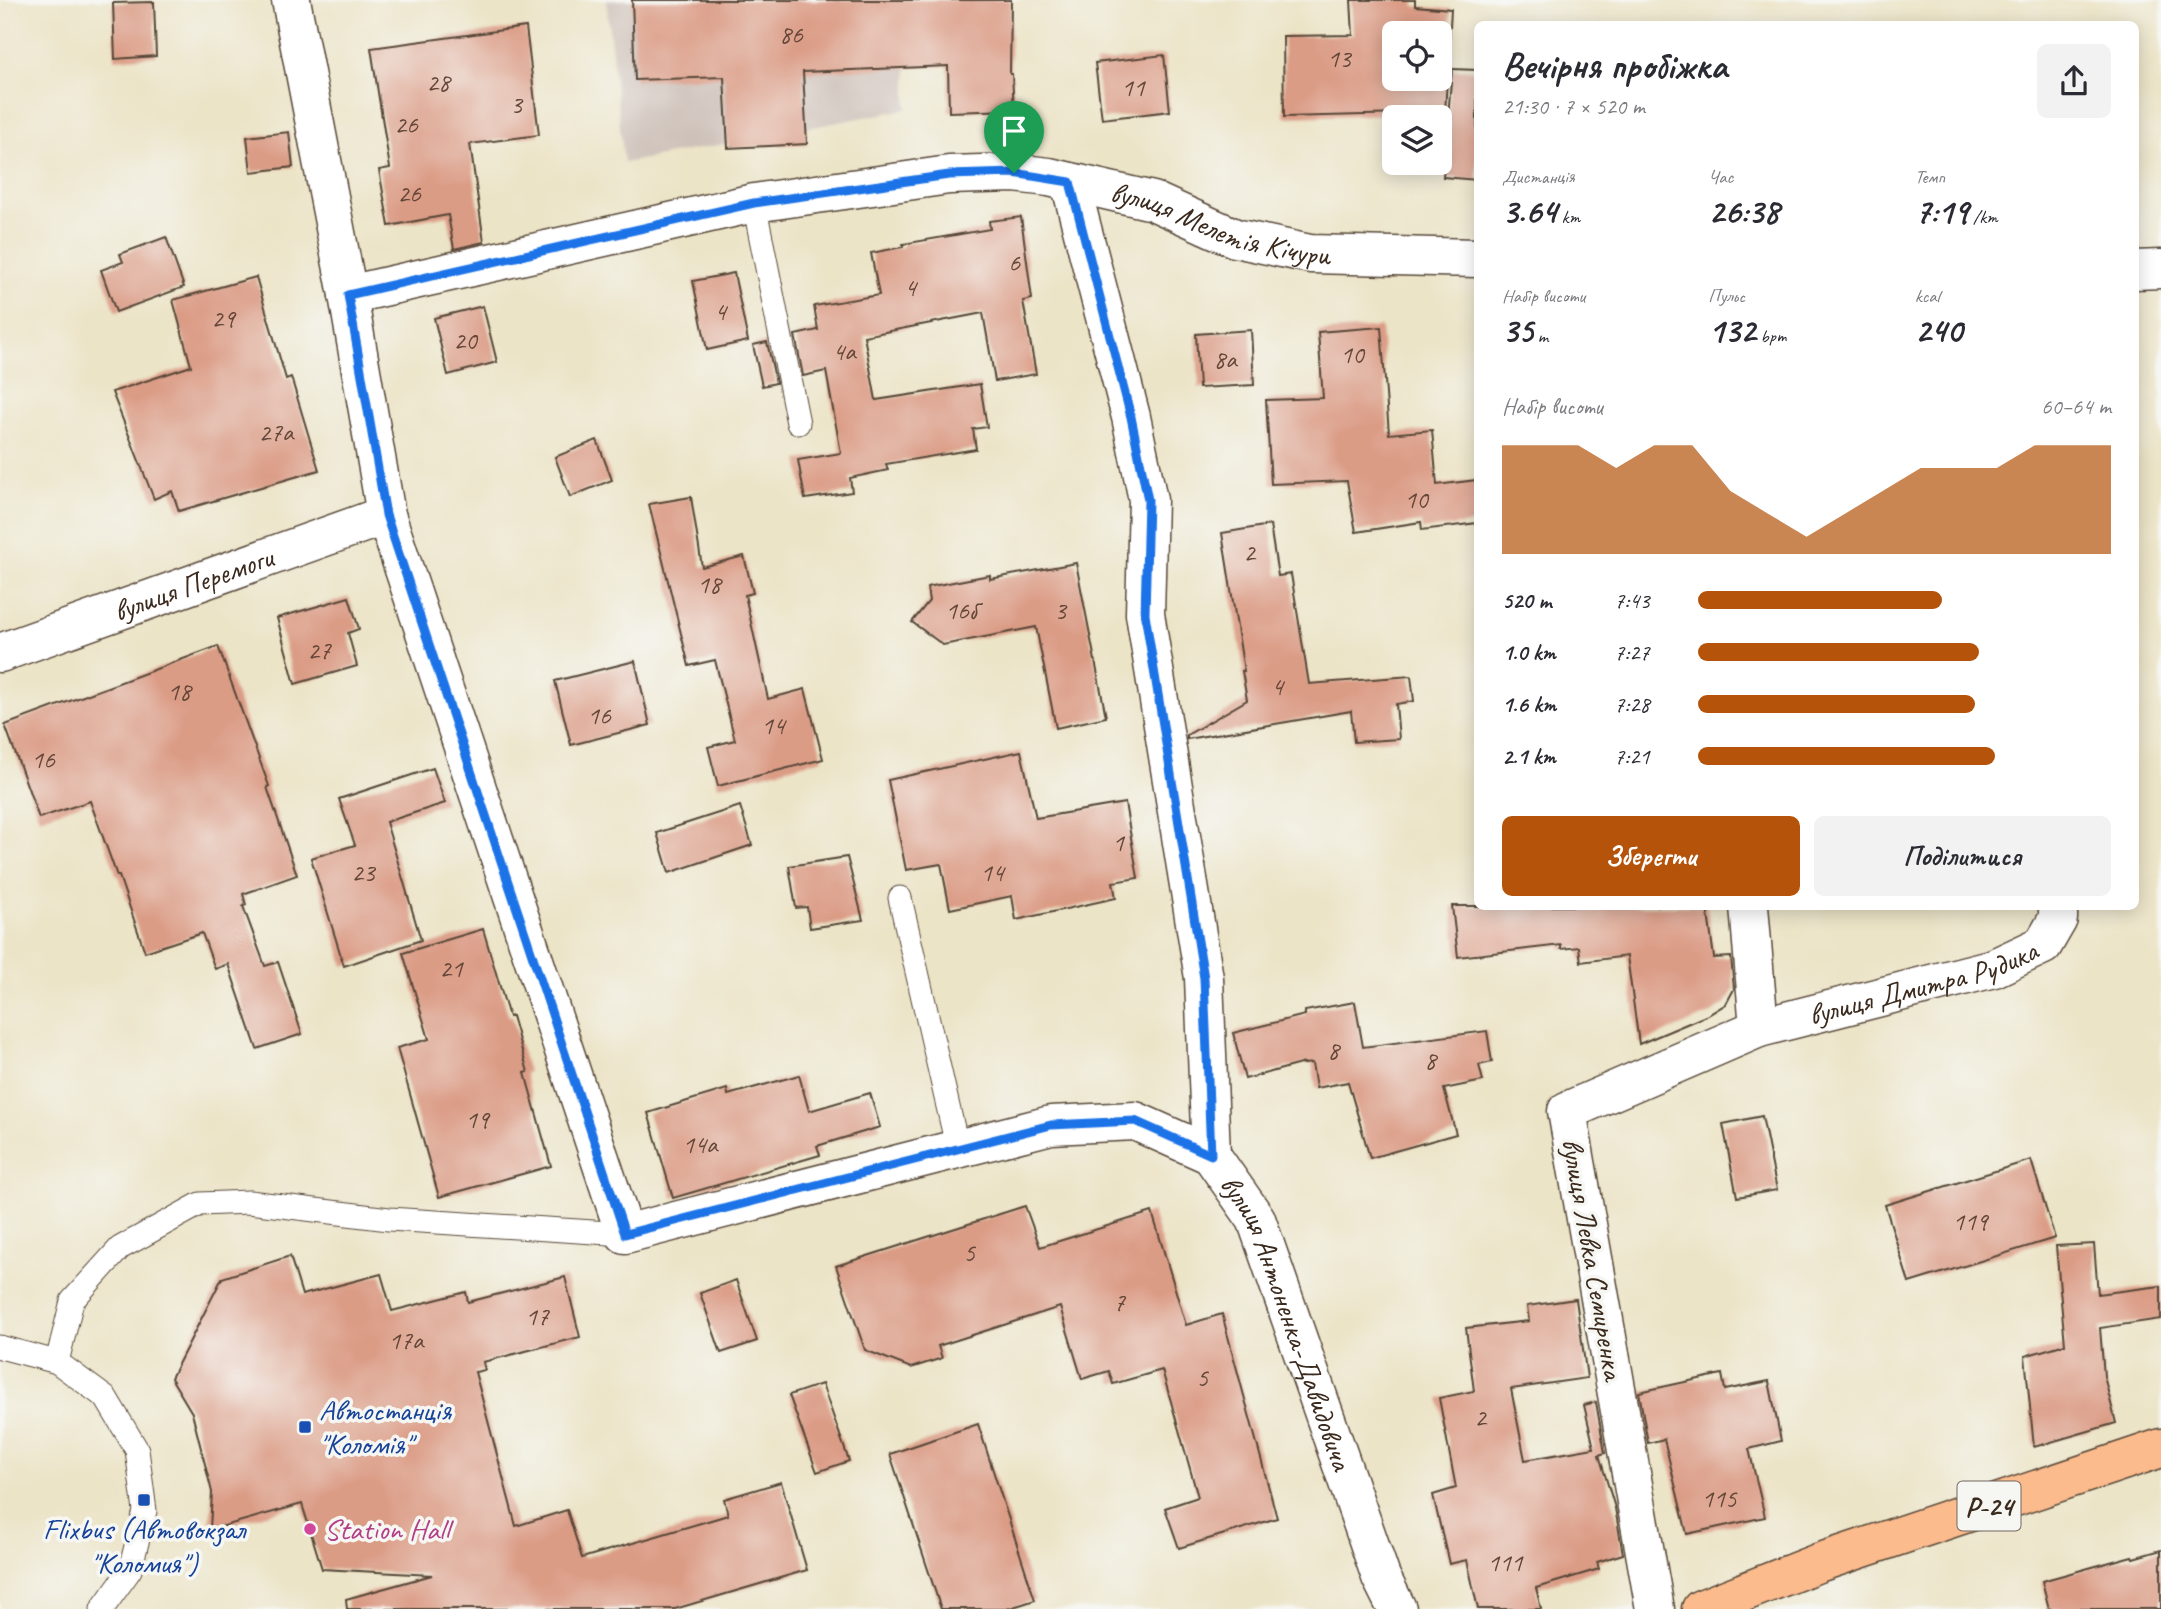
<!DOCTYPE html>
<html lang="uk">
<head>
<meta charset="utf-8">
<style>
	:root { --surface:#fff; --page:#f2f2f3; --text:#2b2b33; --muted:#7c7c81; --accent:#b45309 }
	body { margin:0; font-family:Caveat,sans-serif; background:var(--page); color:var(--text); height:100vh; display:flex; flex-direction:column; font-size:26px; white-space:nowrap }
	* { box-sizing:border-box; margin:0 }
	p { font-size:23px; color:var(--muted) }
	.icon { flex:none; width:38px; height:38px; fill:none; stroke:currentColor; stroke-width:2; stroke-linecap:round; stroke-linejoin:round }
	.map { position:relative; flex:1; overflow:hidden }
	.side { position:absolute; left:1474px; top:21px; width:665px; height:889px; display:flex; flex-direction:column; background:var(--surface); border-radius:10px; box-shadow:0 4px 18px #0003 }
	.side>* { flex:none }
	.fabs { position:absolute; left:1382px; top:21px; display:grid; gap:14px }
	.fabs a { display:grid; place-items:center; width:70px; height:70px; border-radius:10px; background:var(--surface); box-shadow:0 4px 18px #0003; font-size:35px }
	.pin { position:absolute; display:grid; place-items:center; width:60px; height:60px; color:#fff; margin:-72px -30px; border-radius:50% 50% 50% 0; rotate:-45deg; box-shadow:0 0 7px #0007 }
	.pin .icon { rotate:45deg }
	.round { display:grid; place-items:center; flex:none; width:74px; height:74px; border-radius:10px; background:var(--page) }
	.overview { display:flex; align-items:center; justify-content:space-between; height:119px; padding:0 28px }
	h1 { font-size:38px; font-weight:700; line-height:52px }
	.metrics { display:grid; grid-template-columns:repeat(3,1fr); gap:10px; height:119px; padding:7px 28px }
	.metrics div { display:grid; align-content:center }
	.metrics b { font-size:35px; font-weight:700 }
	.metrics small { font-size:19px; font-weight:400 }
	.metrics p { font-size:19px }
	.chart { height:196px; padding:14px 28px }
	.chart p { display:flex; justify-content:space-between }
	.chart svg { width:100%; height:126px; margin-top:7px; fill:var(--accent); opacity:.7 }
	.action { display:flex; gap:14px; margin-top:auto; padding:14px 28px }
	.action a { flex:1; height:80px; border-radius:10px; background:var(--accent); color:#fff; font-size:28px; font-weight:700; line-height:80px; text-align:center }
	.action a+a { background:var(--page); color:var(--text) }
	ul { padding:0 28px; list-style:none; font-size:23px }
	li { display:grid; grid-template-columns:112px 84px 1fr; align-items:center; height:52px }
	li i { height:18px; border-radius:9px; background:var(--accent) }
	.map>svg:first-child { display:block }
	.industrial { fill:#cec1b9 }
	.building { fill:#db9c86; fill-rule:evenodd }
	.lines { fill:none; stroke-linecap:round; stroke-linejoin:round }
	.service-casing { stroke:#564637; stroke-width:25 }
	.minor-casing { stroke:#564637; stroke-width:41 }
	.primary-casing { stroke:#564637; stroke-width:41 }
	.service { stroke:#fff; stroke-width:23 }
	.minor { stroke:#fff; stroke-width:38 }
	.primary { stroke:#fbbb8d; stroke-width:38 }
	.route-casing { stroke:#fff; stroke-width:14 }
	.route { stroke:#1a73e8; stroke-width:9 }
	.transit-dot { fill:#1a4fb4; stroke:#f6f6f2; stroke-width:2.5 }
	.hotel-dot { fill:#d1479c; stroke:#f6f6f2; stroke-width:2.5 }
	.labels { text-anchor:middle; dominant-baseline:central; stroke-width:7; stroke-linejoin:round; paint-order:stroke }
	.number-label { font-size:26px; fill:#634638 }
	.shield { fill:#f6f6f2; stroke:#73675e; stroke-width:2 }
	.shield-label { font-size:28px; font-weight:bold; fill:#3b2a1e }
	.street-label { font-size:30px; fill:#3b2a1e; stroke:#f6f6f2 }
	.transit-label { font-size:30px; fill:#164399; stroke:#f6f6f2; text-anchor:start }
	.hotel-label { font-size:30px; fill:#b23c85; stroke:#f6f6f2; text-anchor:start }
</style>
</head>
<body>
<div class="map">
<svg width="2161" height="1609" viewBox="0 0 2161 1609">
	<rect width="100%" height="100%" fill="#f6f6f2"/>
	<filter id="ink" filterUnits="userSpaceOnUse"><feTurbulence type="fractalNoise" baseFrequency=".0143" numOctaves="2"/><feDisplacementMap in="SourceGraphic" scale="14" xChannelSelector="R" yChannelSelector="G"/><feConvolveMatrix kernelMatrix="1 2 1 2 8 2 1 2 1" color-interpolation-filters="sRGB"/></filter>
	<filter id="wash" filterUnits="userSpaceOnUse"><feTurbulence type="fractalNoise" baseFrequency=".00686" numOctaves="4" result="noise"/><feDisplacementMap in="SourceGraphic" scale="28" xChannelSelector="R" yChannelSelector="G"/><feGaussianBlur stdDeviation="1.57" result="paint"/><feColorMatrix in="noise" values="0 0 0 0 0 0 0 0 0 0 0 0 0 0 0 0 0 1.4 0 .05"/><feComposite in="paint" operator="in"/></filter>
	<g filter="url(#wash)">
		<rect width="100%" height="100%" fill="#ece4c7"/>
		<polygon class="industrial" points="606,0 906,0 907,109 624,163"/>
		<g id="blocks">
			<g class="building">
				<polygon points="632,0 1011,0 1010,74 1012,74 1014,110 949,112 948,66 803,72 807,144 728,148 724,77 635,80"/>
				<path d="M 1351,0 L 1415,0 L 1415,6 L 1451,9 L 1445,113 L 1284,117 L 1283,36 L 1353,35 ZM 1395,33 L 1440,33 L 1440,79 L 1395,79 Z"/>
				<polygon points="154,2 156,56 115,59 113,3"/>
				<polygon points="526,27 539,135 470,144 484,242 454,249 448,215 389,226 379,170 390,168 371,48"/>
				<polygon points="1164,55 1170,111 1102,119 1095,63"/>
				<polygon points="1452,69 1477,70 1477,180 1443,177"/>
				<polygon points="289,132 293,167 251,172 247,137"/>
				<polygon points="1021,217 1032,299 1023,301 1036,374 995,381 983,313 864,336 876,400 980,384 987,427 973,429 976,449 886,464 888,470 850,478 852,492 805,499 798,460 841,453 826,371 803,376 795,335 818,330 814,306 879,295 871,253 903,247 903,244 990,229 989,221"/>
				<polygon points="166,237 184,287 116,312 101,270 123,262 120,254"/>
				<polygon points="734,273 748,341 707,350 693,281"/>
				<polygon points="256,277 286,379 291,377 319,470 179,511 172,491 154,499 112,392 191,366 173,300"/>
				<polygon points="483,306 497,362 448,375 434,318"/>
				<polygon points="1381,327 1389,434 1432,430 1437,485 1477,480 1477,523 1422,530 1421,522 1356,532 1347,481 1271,484 1266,400 1323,398 1318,332"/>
				<polygon points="1251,330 1254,385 1199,388 1196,334"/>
				<polygon points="767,342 776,383 762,386 753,345"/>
				<polygon points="597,440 612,480 570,497 555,457"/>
				<polygon points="691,497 702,567 744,556 753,593 745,595 768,699 805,689 823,759 718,786 708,747 735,740 715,660 689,666 649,504"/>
				<polygon points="1270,525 1278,576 1291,574 1309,684 1411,676 1414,701 1396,704 1399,739 1354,742 1351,711 1187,739 1187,735 1247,700 1242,671 1244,671 1222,533"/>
				<polygon points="1076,563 1106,717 1056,728 1036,627 943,645 912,622 929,601 927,587 990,575 990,579"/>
				<polygon points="349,597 359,629 348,633 357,666 295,684 277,618"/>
				<polygon points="218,646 269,786 267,787 297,875 243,894 246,905 243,906 265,966 278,962 302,1034 257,1049 228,964 215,969 202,933 145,952 119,876 117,876 90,801 39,818 5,725"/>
				<polygon points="635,661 650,725 571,745 555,681"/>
				<polygon points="1021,751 1036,818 1125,803 1138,878 1113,882 1116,898 1016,920 1012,896 950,909 941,864 906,870 888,780"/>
				<polygon points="433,768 445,803 386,822 421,940 344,966 311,858 355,845 339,799"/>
				<polygon points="740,806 752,845 669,873 657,833"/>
				<polygon points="847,857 863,920 810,928 807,907 796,908 789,866"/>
				<polygon points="1452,906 1707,906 1714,958 1731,957 1734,989 1726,1004 1708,1015 1639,1044 1627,956 1581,962 1579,947 1561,949 1561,945 1458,957"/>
				<polygon points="483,929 509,1017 512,1016 528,1072 525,1073 551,1166 439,1197 397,1048 429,1039 403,953"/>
				<polygon points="1355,1002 1363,1047 1487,1031 1492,1062 1479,1065 1483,1081 1444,1089 1456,1134 1370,1158 1348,1082 1316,1088 1312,1063 1304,1064 1304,1063 1245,1079 1233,1033 1305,1015 1305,1011"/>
				<polygon points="799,1075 809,1111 870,1093 880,1127 817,1146 820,1155 673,1198 648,1113 727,1089 728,1095"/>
				<polygon points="1762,1116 1777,1190 1737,1197 1723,1124"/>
				<polygon points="2031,1160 2055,1238 1909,1283 1885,1205"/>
				<polygon points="1025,1206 1040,1247 1152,1212 1186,1325 1222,1314 1277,1518 1179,1548 1165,1508 1198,1497 1162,1370 1113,1384 1109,1371 1082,1379 1060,1307 938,1346 942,1358 911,1368 865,1350 836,1266"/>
				<polygon points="2094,1244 2098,1294 2161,1286 2161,1319 2100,1328 2104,1376 2116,1423 2034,1447 2025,1356 2065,1344 2056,1246"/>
				<polygon points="290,1256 302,1295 381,1274 392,1311 466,1292 468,1302 565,1277 580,1337 483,1362 485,1370 475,1372 516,1526 567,1510 582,1558 728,1515 724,1499 781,1482 807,1570 675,1609 347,1609 346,1599 432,1575 322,1569 302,1504 210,1530 212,1492 192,1413 171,1378 222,1278"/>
				<polygon points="736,1280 757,1341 721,1353 700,1293"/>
				<polygon points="1576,1299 1587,1378 1511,1389 1525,1460 1594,1448 1584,1405 1596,1402 1605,1453 1599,1455 1615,1508 1623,1554 1597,1562 1599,1569 1536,1588 1541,1609 1478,1609 1467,1560 1449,1564 1433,1495 1456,1488 1439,1398 1474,1391 1466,1328 1529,1321 1527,1306"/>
				<polygon points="1722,1374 1725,1390 1769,1381 1781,1441 1749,1449 1765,1517 1687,1534 1664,1439 1648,1443 1639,1392"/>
				<polygon points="822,1384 849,1461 817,1472 789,1395"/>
				<polygon points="978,1424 1035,1600 1007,1609 941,1609 890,1454"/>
				<polygon points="2161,1550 2161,1609 2049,1609 2042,1581 2132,1556 2133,1558"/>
			</g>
		</g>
	</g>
	<g filter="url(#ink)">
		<use href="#blocks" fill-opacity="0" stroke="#564637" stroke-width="2"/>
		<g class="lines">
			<defs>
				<g id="service">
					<polyline points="754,203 798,423"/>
					<polyline points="900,898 958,1150"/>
					<polyline points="0,1347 57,1362 106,1398 137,1450 145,1511 130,1570 102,1609"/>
					<polyline points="57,1362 72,1301 120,1248 200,1204 249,1202 389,1219 625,1234"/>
				</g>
				<g id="minor">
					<path id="s1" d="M 291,0 L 348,295 L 386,515 L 625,1234 L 1051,1125 L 1135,1121 L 1211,1155 L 1256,1219 L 1381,1577 L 1397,1609"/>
					<polyline points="1070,182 1131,417 1148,500 1145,614 1204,978 1211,1155"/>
					<polyline points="2135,270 2161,269"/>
					<path id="s2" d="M 348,295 L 754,203 L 949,175 L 1014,173 L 1049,177 L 1153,201 L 1235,238 L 1310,254 L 1477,258"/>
					<path id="s3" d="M 0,653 L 386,515"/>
					<path id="s4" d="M 1759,1028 L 1994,968 L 2043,945 L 2058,919 L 2058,906"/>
					<polyline points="1655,1609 1567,1111 1759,1028 1749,906"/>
				</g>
				<polyline id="primary" points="1701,1609 1818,1563 2161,1448"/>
			</defs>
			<use href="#service" class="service-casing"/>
			<use href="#minor" class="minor-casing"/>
			<use href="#primary" class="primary-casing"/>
			<use href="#service" class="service"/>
			<use href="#minor" class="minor"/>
			<use href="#primary" class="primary"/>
		</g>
	</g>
	<g class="lines" filter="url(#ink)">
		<defs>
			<polygon id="route" points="1014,173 1070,182 1131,417 1148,500 1145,614 1204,978 1211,1155 1135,1121 1051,1125 625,1234 386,515 348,295 754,203 949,175"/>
		</defs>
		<use href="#route" class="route-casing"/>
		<use href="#route" class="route"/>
	</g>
	<g class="transit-dot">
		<rect x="298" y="1420" width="14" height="14" rx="3.5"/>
		<rect x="137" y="1493" width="14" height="14" rx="3.5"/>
	</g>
	<circle class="hotel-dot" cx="310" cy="1529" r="7"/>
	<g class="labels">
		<g class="number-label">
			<text x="791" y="34">86</text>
			<text x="1339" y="58">13</text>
			<text x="438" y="82">28</text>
			<text x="1133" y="87">11</text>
			<text x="516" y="104">3</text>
			<text x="406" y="124">26</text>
			<text x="409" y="193">26</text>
			<text x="1014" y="262">6</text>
			<text x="910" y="287">4</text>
			<text x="720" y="311">4</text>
			<text x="223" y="318">29</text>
			<text x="465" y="340">20</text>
			<text x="844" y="351">4а</text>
			<text x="1352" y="354">10</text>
			<text x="1225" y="359">8а</text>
			<text x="276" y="432">27а</text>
			<text x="1416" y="499">10</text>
			<text x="1249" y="552">2</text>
			<text x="709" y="584">18</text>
			<text x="961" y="610">16б</text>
			<text x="1060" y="610">3</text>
			<text x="319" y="650">27</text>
			<text x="1277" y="686">4</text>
			<text x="179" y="691">18</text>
			<text x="599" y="715">16</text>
			<text x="773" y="725">14</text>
			<text x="43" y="759">16</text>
			<text x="1118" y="842">1</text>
			<text x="363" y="872">23</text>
			<text x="992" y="872">14</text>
			<text x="451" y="968">21</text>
			<text x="1333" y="1050">8</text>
			<text x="1430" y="1060">8</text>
			<text x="477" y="1119">19</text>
			<text x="700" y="1144">14а</text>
			<text x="1970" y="1221">119</text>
			<text x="969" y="1252">5</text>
			<text x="1119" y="1302">7</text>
			<text x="537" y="1316">17</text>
			<text x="406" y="1340">17а</text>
			<text x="1202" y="1377">5</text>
			<text x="1480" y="1417">2</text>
			<text x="1719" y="1498">115</text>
			<text x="1505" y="1562">111</text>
		</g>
		<rect class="shield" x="1957.5" y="1481.5" width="63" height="49" rx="5"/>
		<g class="shield-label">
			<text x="1989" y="1506">Р-24</text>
		</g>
		<g class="street-label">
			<text stroke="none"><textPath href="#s2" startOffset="892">вулиця Мелетія Кічури</textPath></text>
			<text stroke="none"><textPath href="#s3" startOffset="205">вулиця Перемоги</textPath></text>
			<text stroke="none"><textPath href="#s4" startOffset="170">вулиця Дмитра Рудика</textPath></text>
			<text transform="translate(1593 1259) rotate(80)">вулиця Левка Семиренка</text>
			<text stroke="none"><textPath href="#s1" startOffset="2074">вулиця Антоненка-Давидовича</textPath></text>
		</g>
		<g class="transit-label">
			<text x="319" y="1410">Автостанція<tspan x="319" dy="34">"Коломія"</tspan></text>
			<text x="144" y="1529" text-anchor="middle">Flixbus (Автовокзал<tspan x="144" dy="34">"Коломия")</tspan></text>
		</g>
		<g class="hotel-label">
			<text x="324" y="1529">Station Hall</text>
		</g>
	</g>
</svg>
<div class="fabs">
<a><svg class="icon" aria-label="locate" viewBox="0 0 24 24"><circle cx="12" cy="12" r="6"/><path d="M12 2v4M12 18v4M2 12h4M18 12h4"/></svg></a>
<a><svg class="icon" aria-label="layers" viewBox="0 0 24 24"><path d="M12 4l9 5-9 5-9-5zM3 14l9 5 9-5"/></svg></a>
</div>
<div class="pin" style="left:1014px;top:173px;background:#1e9e55"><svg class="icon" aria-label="arrive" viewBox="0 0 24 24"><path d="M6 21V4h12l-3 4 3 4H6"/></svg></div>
<section class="side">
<div class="overview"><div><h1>Вечірня пробіжка</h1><p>21:30 · 7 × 520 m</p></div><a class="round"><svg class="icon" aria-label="share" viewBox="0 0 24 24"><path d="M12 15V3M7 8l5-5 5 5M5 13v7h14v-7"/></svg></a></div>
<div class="metrics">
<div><p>Дистанція</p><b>3.64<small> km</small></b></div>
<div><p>Час</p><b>26:38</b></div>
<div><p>Темп</p><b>7:19<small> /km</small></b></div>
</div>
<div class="metrics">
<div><p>Набір висоти</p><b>35<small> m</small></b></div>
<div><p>Пульс</p><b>132<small> bpm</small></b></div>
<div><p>kcal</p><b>240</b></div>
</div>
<div class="chart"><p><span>Набір висоти</span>60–64 m</p>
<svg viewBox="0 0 160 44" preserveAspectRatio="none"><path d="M0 44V6L10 6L20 6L30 14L40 6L50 6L60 22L70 30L80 38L90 30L100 22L110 14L120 14L130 14L140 6L150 6L160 6V44z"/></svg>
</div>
<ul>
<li><b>520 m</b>7:43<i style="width:59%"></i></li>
<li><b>1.0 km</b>7:27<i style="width:68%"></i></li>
<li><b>1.6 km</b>7:28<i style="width:67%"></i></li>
<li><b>2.1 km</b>7:21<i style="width:72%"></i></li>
</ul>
<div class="action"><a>Зберегти</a><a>Поділитися</a></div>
</section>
</div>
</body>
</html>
